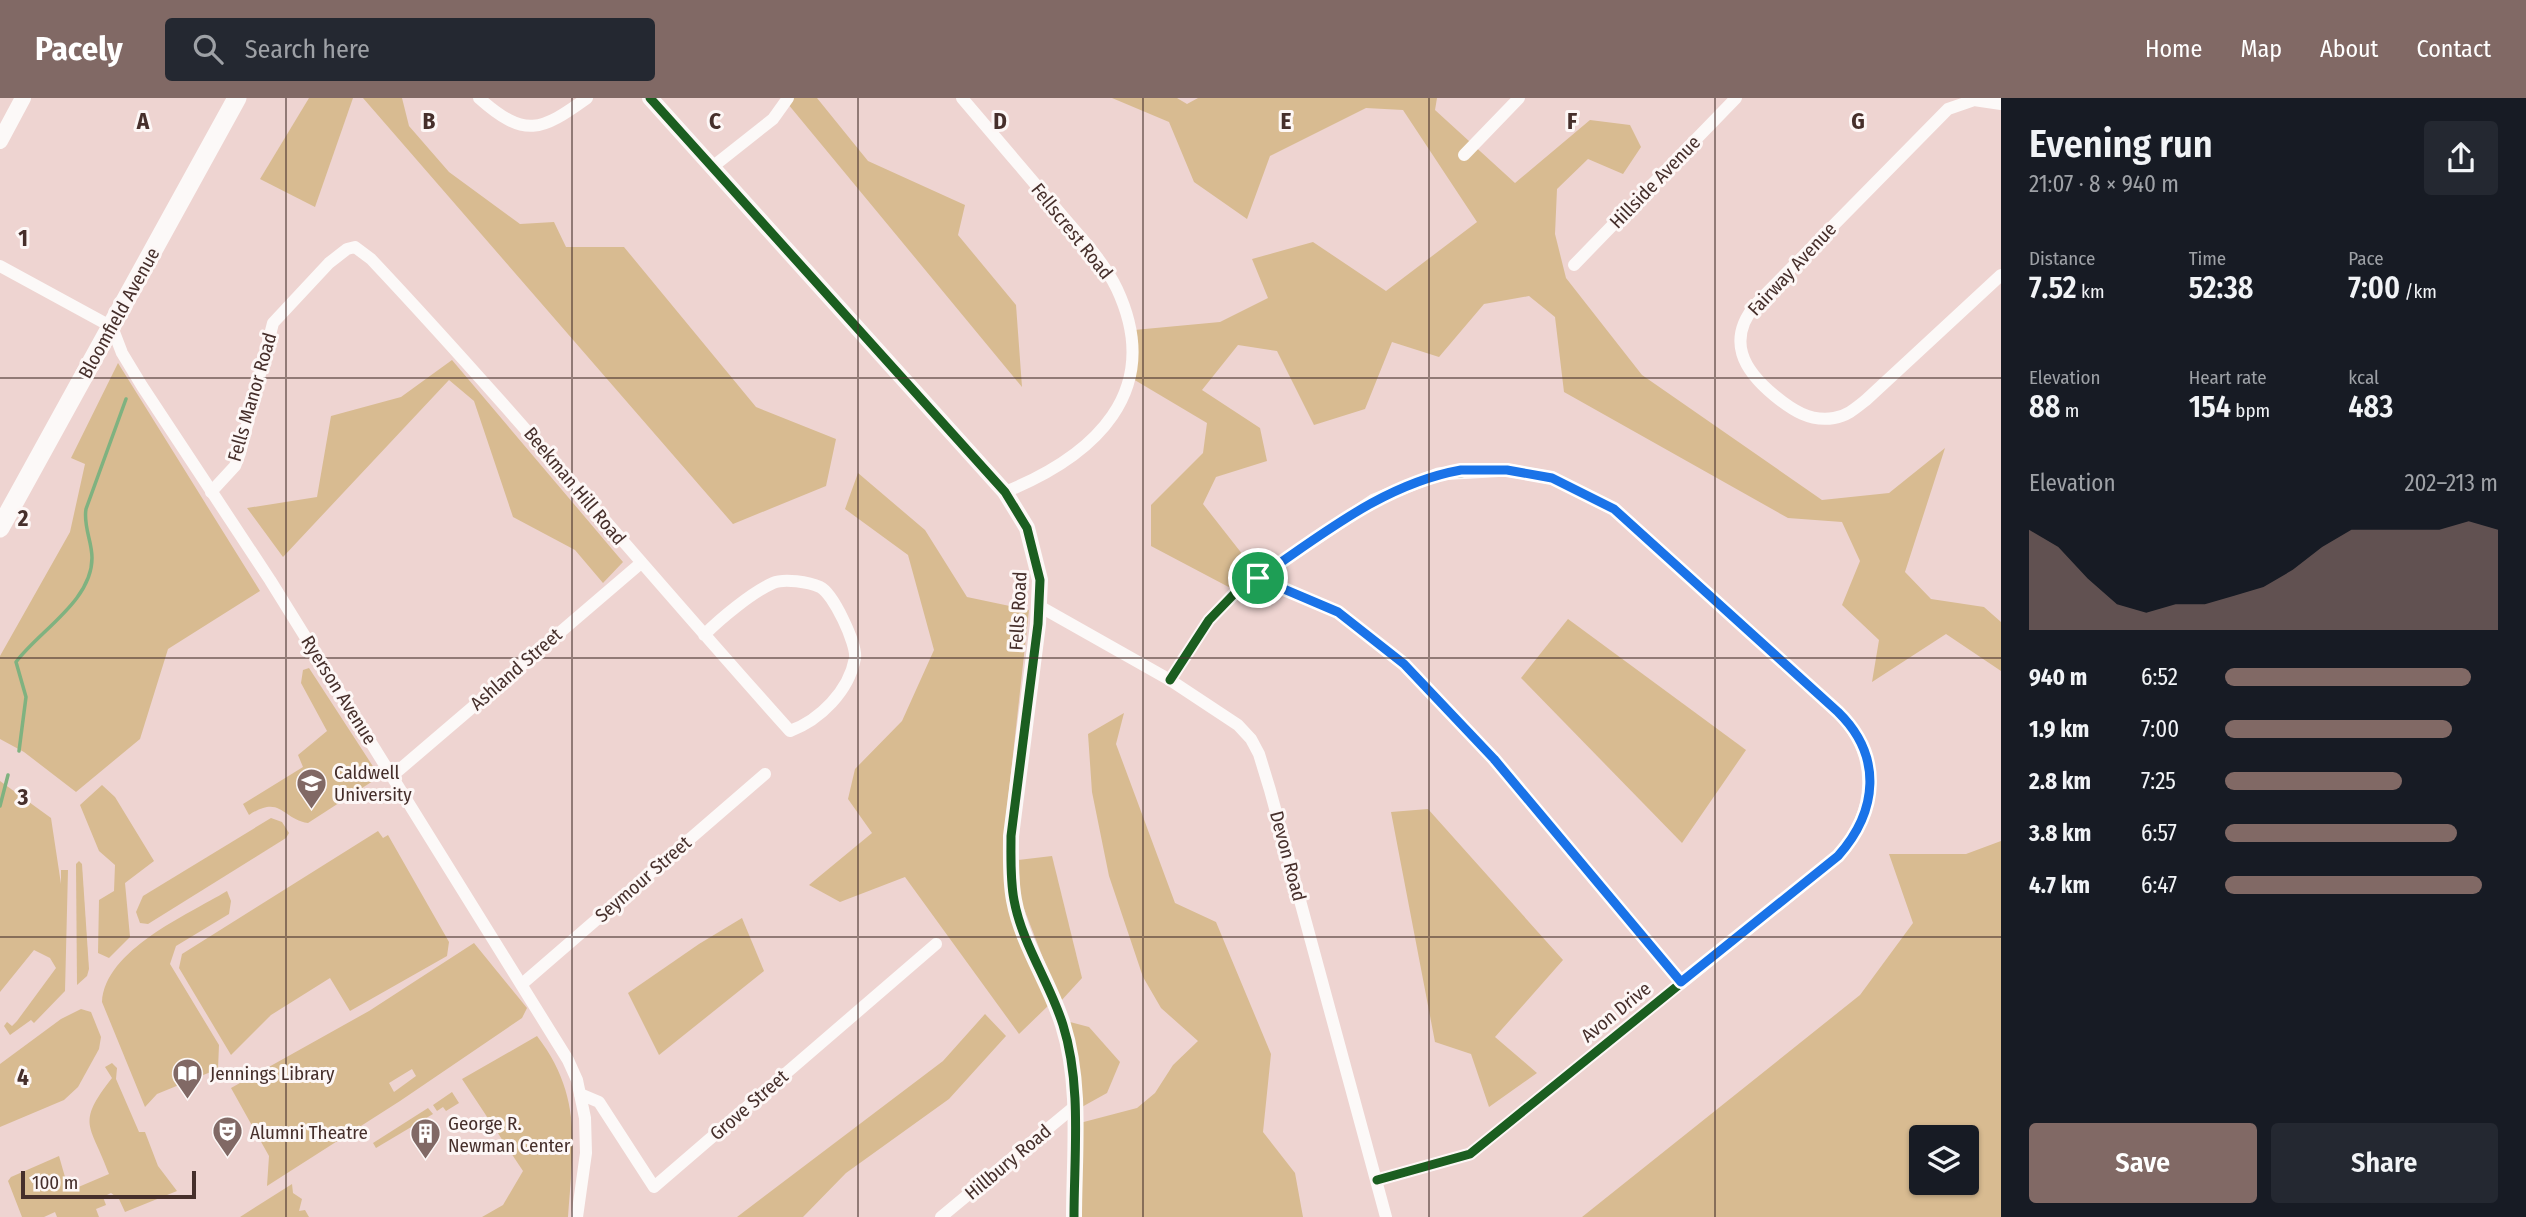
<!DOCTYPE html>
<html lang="en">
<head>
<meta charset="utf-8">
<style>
	:root { --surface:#171b24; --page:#242831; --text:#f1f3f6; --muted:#9ea1a6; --accent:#816965 }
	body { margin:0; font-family:"Fira Sans Condensed",sans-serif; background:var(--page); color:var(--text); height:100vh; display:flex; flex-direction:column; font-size:26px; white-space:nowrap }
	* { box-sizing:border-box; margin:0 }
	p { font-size:23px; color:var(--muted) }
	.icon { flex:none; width:38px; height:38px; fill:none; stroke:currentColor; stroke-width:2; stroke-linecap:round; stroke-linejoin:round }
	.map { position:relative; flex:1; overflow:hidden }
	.panel { display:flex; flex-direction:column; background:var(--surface); width:525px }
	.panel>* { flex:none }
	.controls { position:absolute; left:1909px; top:1027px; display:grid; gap:14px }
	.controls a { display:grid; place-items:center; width:70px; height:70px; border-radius:7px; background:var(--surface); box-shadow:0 2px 5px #0004; font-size:35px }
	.scale { position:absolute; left:21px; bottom:18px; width:175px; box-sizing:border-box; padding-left:7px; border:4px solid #462f2b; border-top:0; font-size:19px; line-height:24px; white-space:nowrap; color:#462f2b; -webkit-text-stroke:5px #fdf7f6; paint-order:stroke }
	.pin { position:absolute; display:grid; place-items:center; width:60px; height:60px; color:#fff; margin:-30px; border:4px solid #fff; border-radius:50%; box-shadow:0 2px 7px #0007 }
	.round { display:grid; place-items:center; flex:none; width:74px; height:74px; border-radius:7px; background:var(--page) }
	.overview { display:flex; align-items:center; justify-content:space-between; height:119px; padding:0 28px }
	h1 { font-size:38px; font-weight:600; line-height:52px }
	.figures { display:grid; grid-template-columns:repeat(3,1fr); gap:10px; height:119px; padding:7px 28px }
	.figures div { display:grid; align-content:center }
	.figures b { font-size:30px; font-weight:600 }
	.figures small { font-size:19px; font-weight:400 }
	.figures p { font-size:19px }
	.chart { height:196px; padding:14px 28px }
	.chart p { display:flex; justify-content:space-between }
	.chart svg { width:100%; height:126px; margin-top:7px; fill:var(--accent); opacity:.7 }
	.action { display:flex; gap:14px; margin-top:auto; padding:14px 28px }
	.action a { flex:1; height:80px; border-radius:7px; background:var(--accent); color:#fff; font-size:28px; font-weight:600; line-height:80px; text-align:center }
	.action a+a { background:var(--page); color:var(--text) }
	ul { padding:0 28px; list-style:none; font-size:23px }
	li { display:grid; grid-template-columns:112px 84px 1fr; align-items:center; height:52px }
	li i { height:18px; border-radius:9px; background:var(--accent) }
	header { display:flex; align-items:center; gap:42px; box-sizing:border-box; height:98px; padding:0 35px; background:var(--accent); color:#fff }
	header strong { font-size:33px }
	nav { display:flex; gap:38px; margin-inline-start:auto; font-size:24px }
	.search { width:490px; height:63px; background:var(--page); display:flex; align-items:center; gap:18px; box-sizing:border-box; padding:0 24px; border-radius:7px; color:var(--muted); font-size:26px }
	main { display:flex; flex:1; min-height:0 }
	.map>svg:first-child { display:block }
	.green { fill:#d8bb91; fill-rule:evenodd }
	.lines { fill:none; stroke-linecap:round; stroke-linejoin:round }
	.stream { stroke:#7fb280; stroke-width:3.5 }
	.minor { stroke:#fcf9f8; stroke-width:12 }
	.tertiary { stroke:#fcf9f8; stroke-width:16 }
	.primary { stroke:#fcf9f8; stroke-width:19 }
	.cycleway-casing { stroke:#fdf7f6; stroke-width:13 }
	.cycleway { stroke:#1b5e20; stroke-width:9 }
	.route-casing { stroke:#fff; stroke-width:14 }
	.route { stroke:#1a73e8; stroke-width:9 }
	.grid { fill:none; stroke:#462f2b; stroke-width:2; stroke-opacity:0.55 }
	.labels { text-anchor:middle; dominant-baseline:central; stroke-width:6; stroke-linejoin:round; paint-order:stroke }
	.street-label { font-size:19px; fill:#462f2b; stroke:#fdf7f6 }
	.poi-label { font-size:19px; fill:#462f2b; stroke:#fdf7f6; text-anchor:start }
	.grid-label { font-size:23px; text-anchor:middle; font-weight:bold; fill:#462f2b; stroke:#fdf7f6; stroke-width:6; stroke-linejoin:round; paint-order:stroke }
</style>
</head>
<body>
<header>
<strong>Pacely</strong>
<div class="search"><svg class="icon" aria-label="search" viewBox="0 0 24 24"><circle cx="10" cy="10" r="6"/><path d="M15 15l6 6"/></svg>Search here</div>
<nav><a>Home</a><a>Map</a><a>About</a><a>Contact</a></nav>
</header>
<main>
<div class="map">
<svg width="2001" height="1119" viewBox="0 0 2001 1119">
	<rect width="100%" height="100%" fill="#eed4d1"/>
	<g class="green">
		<polygon points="309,0 353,0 315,109 260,81"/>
		<polygon points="363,0 402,0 409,28 449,74 520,126 554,124 566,149 624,149 756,309 836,341 826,388 733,426"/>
		<polygon points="783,0 817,0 868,63 965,107 958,137 1016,207 1022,289"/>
		<polygon points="1112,0 1177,0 1187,6 1198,0 1437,0 1435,12 1515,85 1590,22 1630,27 1641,49 1623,76 1588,61 1557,91 1555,136 1566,180 1642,277 1822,402 1889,395 1945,350 1905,474 1931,501 1984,509 2001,524 2001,573 1946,536 1872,584 1879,542 1842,507 1860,463 1842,424 1788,420 1564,294 1555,219 1529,198 1484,206 1439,259 1392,244 1365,311 1314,327 1277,253 1238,247 1202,292 1260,330 1267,363 1216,379 1203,406 1261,480 1240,495 1151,448 1151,407 1203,355 1207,325 1133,281 1134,232 1220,224 1268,200 1252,161 1313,144 1386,193 1477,124 1403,12 1366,10 1270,58 1247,121 1194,84 1169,24"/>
		<polygon points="452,262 623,464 603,485 575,452 513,419 474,303 449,282 283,459 247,410 317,399 331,318 401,299"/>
		<polygon points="118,265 260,493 168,551 140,641 76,694 24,654 0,641 0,558 70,434 85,366 71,360"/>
		<polygon points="858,375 925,432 967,499 1029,512 1004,738 1050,906 1019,936 905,779 840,804 809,787 872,735 848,701 855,671 902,623 934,552 908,457 845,411"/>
		<polygon points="1568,521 1746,652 1682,745 1521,580"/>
		<path d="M 309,570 L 376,673 L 376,681 L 308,725 C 282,721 281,696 249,717 L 243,706 L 303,669 L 298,657 L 327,633 L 301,585 L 303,572 Z"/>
		<polygon points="1124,615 1116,646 1175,805 1216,824 1271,956 1263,1034 1295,1075 1303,1119 1076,1119 1076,1026 1137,1010 1155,995 1173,967 1198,943 1161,910 1143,879 1109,778 1092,694 1088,636"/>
		<polygon points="0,683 51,720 61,786 61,772 68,772 65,893 34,925 31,922 10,937 4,928 7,924 12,928 17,923 56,870 50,860 34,852 0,894"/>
		<polygon points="102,687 115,699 154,763 125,785 130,839 109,860 98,855 99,802 114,793 115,767 99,753 80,707"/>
		<polygon points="1428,711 1563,862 1495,939 1537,975 1489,1009 1471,956 1435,944 1391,714"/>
		<polygon points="271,720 282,724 289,735 286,740 148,826 140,825 136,814 143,798"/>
		<polygon points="378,733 383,740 388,737 449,844 447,858 350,913 330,880 271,917 231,957 179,870 182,856"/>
		<path d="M 2001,743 L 2001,1119 L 1582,1119 L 1860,897 L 1913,825 L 1889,756 L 1966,756 ZM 1922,1040 L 1967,1040 L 1967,1085 L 1922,1085 Z"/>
		<polygon points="1052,758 1082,880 1060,904 1021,803 1018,762"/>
		<polygon points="79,763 82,766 89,871 87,878 77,887 76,766"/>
		<path d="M 227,793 L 231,803 L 229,816 L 176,848 L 170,866 L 219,947 L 218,971 L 157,996 L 145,1009 L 102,904 C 105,852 187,817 227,793 Z"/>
		<polygon points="742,820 764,873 659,957 628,895 699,846"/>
		<path d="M 474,845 L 527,910 L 522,920 L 400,1003 L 267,1088 L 269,1058 L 231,990 L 369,913 ZM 412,971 L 416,978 L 394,994 L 389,985 Z"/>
		<polygon points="81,911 91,914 101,939 99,951 78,989 64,1002 0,1029 0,966 61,921"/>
		<polygon points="985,916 1006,938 949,1001 846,1075 803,1119 737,1119 943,963"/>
		<polygon points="1070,924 1089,929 1120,964 1107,995 1080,1010"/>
		<path d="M 537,938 C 583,998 573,1049 568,1119 L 482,1119 L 503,1107 L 523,1073 L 462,981 Z"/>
		<path d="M 112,965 L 117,970 L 116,981 L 139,1034 L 145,1034 L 158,1068 L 177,1093 L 125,1114 L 119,1101 L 111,1095 L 103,1099 L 106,1107 L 96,1111 L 99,1119 L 57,1119 L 55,1114 L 44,1119 L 22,1119 L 8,1083 L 11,1079 L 59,1058 L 69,1093 L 109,1076 C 91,1026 75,1027 112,980 L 105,969 Z"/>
		<polygon points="452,994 459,1005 446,1013 443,1009 437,1013 433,1007"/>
		<polygon points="428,1010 433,1016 376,1050 373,1045"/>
		<polygon points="292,1086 293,1095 302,1101 299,1113 305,1112 309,1119 240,1119"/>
	</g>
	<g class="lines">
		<g class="stream">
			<path d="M 19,653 L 26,599 L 16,564 C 39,533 92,503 92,460 C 92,443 83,428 86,411 L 126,301"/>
			<polyline points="0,708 8,677"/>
		</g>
		<g class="minor">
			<path d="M 479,0 C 525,41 541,33 587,0"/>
			<path d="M 962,0 C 994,38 1027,76 1059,114 C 1079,138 1103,162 1117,191 C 1165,294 1094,358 1005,394"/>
			<path d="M 2001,6 L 1974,2 L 1948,11 L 1756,206 C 1726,242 1743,272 1775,298 C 1792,312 1810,324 1834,320 C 1847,318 1856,310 1866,302 L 2001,177"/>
			<polyline points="1464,57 1519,0"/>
			<polyline points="711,70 773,21 788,0"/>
			<polyline points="1574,167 1736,0"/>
			<polyline points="0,168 112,229 122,255 142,288 270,482 568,962 577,982 585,1020 586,1055 577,1119"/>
			<path d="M 211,394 L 235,368 L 240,355 L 273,225 L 329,165 L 347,151 L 355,149 L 371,161 C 515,314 649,476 790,633 C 820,622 849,593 855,560 C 857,546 833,495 820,489 C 809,484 784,480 773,485 C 751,495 720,521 704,537"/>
			<polyline points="1258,480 1338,514 1403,566 1494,661 1681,884"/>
			<polyline points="1039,508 1170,582 1238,627 1251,641 1259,656 1270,692 1386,1119"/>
			<path d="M 1170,582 L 1209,522 L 1235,495 L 1374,402 L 1438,376 L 1507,372 L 1552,380 L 1614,411 L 1838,614 C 1881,657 1877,715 1838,758 L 1470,1056 L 1377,1082"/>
			<polyline points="392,678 641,465"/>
			<polyline points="522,886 765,676"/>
			<polyline points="580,996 599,1004 654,1089 936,846"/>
			<polyline points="941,1119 1074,1009"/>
		</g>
		<g class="tertiary">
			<path d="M 650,0 L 1005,394 L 1027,430 L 1040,482 L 1038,526 L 1011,738 C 1011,760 1010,781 1014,802 C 1022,846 1050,885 1063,927 C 1082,987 1074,1057 1074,1119"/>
			<polyline points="0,43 23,0"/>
		</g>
		<polyline class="primary" points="0,430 237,0"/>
		<defs>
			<g id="cycleway">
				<path d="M 650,0 L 1005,394 L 1027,430 L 1040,482 L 1038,526 L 1011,738 C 1011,760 1010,781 1014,802 C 1022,846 1050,885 1063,927 C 1082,987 1074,1057 1074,1119"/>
				<path d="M 1170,582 L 1209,522 L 1235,495 L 1374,402 L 1438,376 L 1507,372 L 1552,380 L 1614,411 L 1838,614 C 1881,657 1877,715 1838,758 L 1470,1056 L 1377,1082"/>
			</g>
		</defs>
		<use href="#cycleway" class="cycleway-casing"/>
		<use href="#cycleway" class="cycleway"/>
	</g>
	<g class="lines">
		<defs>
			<path id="route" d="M 1461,372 L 1507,372 L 1552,380 L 1614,411 L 1838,614 C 1883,658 1878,713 1838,758 L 1681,884 L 1494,661 L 1404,566 L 1338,514 L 1258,480 C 1322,437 1383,386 1461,372 Z"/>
		</defs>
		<use href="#route" class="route-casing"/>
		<use href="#route" class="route"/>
	</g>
	<path class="grid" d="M 286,0 L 286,1119M 572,0 L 572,1119M 858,0 L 858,1119M 1143,0 L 1143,1119M 1429,0 L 1429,1119M 1715,0 L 1715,1119M 0,280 L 2001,280M 0,560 L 2001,560M 0,839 L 2001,839"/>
	<defs>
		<symbol id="university-pin" viewBox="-11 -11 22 30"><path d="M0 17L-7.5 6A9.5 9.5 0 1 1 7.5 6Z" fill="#816965" stroke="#fdf7f6"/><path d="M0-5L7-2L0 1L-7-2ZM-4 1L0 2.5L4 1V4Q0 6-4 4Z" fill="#fff"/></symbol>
		<symbol id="library-pin" viewBox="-11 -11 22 30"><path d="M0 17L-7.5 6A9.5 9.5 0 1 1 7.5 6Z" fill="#816965" stroke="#fdf7f6"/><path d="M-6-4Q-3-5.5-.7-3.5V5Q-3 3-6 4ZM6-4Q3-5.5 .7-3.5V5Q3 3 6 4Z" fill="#fff"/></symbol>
		<symbol id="theatre-pin" viewBox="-11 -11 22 30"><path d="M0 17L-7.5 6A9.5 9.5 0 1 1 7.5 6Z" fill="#816965" stroke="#fdf7f6"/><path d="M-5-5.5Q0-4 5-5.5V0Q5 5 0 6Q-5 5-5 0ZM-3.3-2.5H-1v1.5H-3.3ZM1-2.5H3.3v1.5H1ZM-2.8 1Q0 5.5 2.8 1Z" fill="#fff"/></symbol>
		<symbol id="building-pin" viewBox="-11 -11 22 30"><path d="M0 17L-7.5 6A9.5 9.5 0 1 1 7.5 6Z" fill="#816965" stroke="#fdf7f6"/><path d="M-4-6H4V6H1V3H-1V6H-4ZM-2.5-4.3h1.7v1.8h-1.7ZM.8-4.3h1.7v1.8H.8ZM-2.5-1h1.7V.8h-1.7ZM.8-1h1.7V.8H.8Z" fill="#fff"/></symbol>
	</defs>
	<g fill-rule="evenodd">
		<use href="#university-pin" x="294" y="668" width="35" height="47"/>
		<use href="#library-pin" x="170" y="958" width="35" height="47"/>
		<use href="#theatre-pin" x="210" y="1016" width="35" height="47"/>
		<use href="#building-pin" x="408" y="1018" width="35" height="47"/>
	</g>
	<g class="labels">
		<g class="street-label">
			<text transform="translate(1655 84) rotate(-46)">Hillside Avenue</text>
			<text transform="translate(1072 133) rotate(51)">Fellscrest Road</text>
			<text transform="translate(1792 171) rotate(-47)">Fairway Avenue</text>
			<text transform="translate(119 215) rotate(-61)">Bloomfield Avenue</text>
			<text transform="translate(252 299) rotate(-74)">Fells Manor Road</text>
			<text transform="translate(575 388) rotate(50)">Beekman Hill Road</text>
			<text transform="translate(1018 513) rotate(-87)">Fells Road</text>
			<text transform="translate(516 571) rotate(-41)">Ashland Street</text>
			<text transform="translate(339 592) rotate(58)">Ryerson Avenue</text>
			<text transform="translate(1288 758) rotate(75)">Devon Road</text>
			<text transform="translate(643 781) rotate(-41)">Seymour Street</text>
			<text transform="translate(1616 914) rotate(-39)">Avon Drive</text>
			<text transform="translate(749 1007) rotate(-41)">Grove Street</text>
			<text transform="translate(1008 1064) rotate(-40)">Hillbury Road</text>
		</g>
		<g class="poi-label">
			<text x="334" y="674">Caldwell<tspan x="334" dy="22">University</tspan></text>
			<text x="210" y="975">Jennings Library</text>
			<text x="448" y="1025">George R.<tspan x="448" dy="22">Newman Center</tspan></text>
			<text x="250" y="1034">Alumni Theatre</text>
		</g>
	</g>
	<g class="grid-label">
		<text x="143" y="31">A</text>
		<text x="429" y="31">B</text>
		<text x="715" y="31">C</text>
		<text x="1000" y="31">D</text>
		<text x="1286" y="31">E</text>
		<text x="1572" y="31">F</text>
		<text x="1858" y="31">G</text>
		<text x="23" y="148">1</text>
		<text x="23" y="428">2</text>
		<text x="23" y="707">3</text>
		<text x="23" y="987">4</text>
	</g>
</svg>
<div class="controls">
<a><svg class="icon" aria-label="layers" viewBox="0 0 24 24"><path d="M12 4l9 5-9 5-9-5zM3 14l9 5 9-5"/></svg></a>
</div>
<div class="scale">100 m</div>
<div class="pin" style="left:1258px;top:480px;background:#1e9e55"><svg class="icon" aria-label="arrive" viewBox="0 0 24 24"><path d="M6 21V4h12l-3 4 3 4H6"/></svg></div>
</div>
<section class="panel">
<div class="overview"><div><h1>Evening run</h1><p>21:07 · 8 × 940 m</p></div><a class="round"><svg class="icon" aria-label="share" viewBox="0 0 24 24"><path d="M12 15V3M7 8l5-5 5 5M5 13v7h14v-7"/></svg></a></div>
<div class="figures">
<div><p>Distance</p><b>7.52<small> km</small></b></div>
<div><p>Time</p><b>52:38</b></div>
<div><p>Pace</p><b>7:00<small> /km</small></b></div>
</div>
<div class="figures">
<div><p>Elevation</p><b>88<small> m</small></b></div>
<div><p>Heart rate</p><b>154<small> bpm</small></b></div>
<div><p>kcal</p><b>483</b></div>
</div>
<div class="chart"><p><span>Elevation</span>202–213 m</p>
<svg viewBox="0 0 160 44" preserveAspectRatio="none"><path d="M0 44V9L10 15L20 26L30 35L40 38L50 35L60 35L70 32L80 29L90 23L100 15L110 9L120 9L130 9L140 9L150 6L160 9V44z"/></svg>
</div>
<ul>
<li><b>940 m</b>6:52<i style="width:90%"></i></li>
<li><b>1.9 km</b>7:00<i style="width:83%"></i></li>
<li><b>2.8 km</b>7:25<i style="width:65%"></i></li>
<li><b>3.8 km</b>6:57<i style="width:85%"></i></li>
<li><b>4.7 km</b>6:47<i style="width:94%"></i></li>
</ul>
<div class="action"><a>Save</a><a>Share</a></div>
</section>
</main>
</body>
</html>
